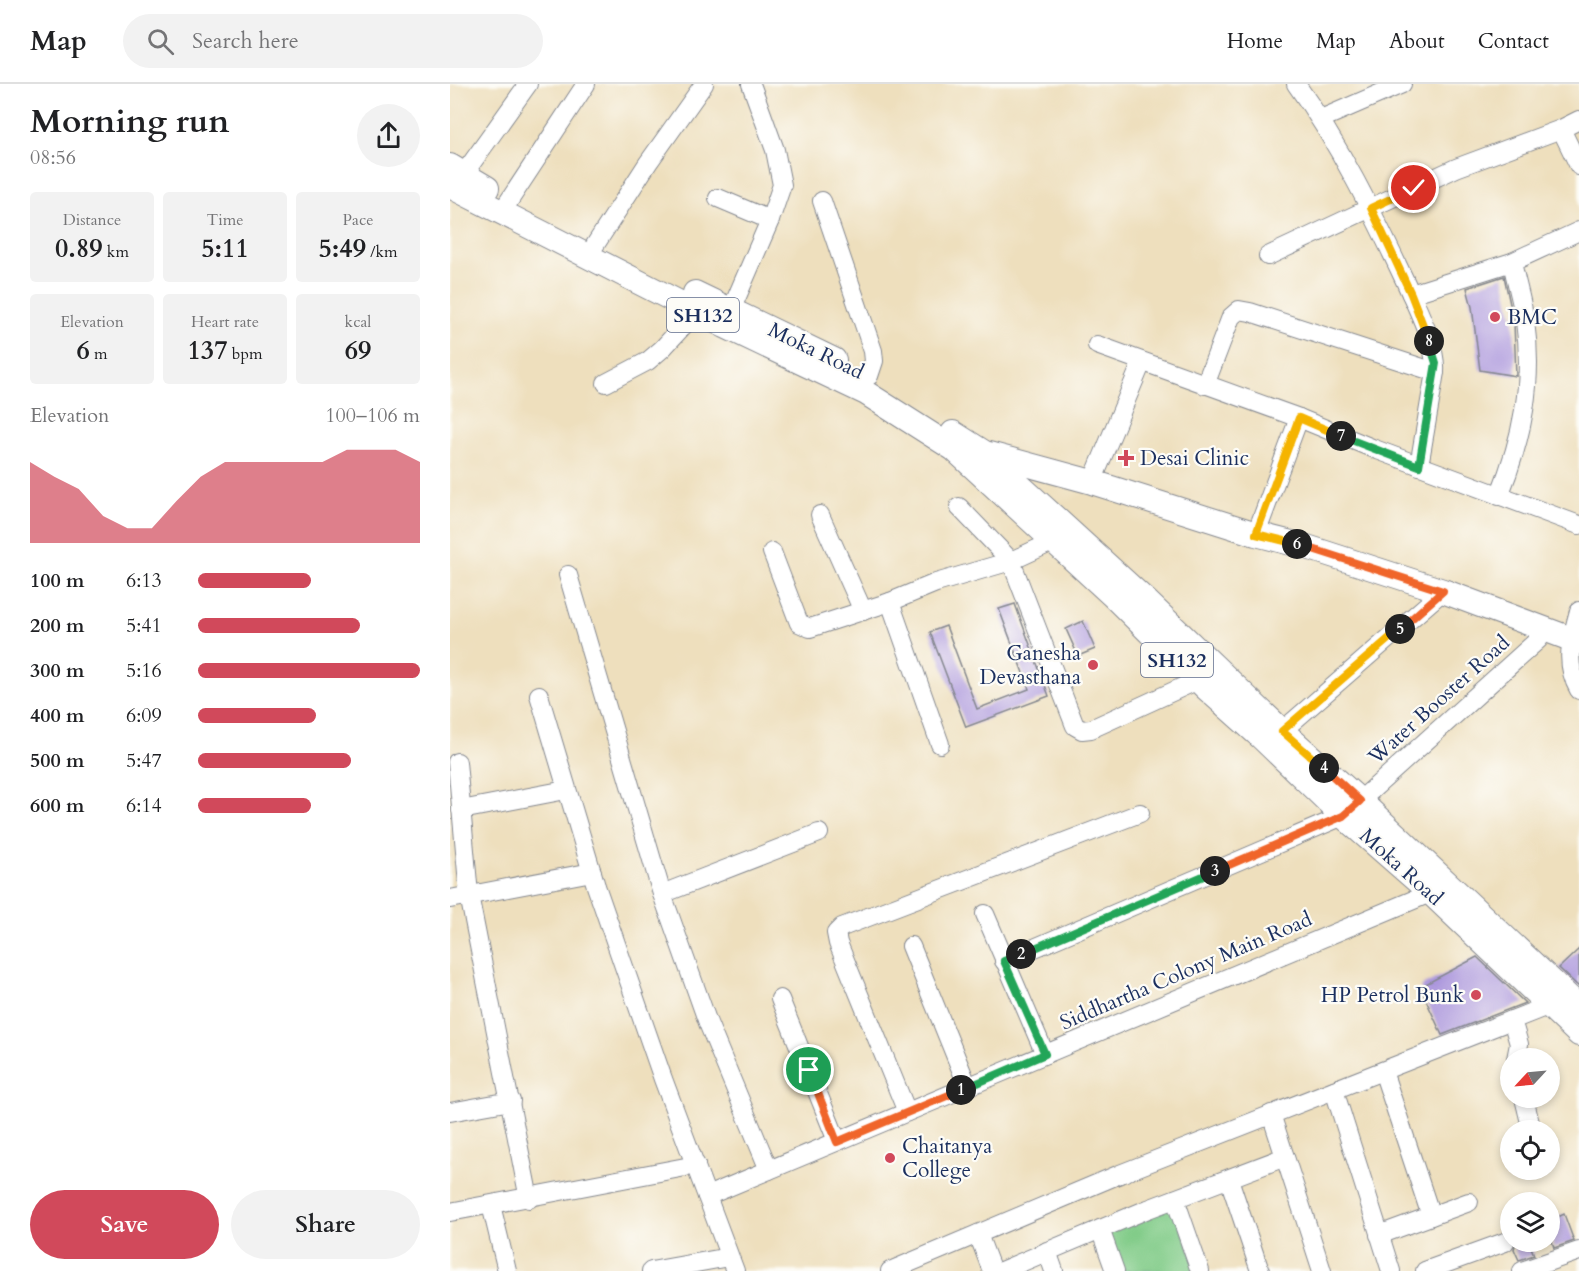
<!DOCTYPE html>
<html lang="en">
<head>
<meta charset="utf-8">
<style>
	:root { --surface:#fff; --page:#f2f2f2; --text:#202124; --muted:#757577; --line:#e0e0e0; --accent:#d1495b }
	body { margin:0; font-family:Cardo,serif; background:var(--page); color:var(--text); height:100vh; display:flex; flex-direction:column; font-size:22px; white-space:nowrap }
	* { box-sizing:border-box; margin:0 }
	p { font-size:20px; color:var(--muted) }
	.icon { flex:none; width:33px; height:33px; fill:none; stroke:currentColor; stroke-width:2; stroke-linecap:round; stroke-linejoin:round }
	.map { position:relative; flex:1; overflow:hidden }
	.details { display:flex; flex-direction:column; background:var(--surface); width:450px }
	.details>* { flex:none }
	.needle { width:39px; rotate:244deg }
	.tools { position:absolute; left:1050px; top:964px; display:grid; gap:12px }
	.tools a { display:grid; place-items:center; width:60px; height:60px; border-radius:50%; background:var(--surface); box-shadow:0 3px 9px #0003; font-size:30px }
	.pin { position:absolute; display:grid; place-items:center; width:51px; height:51px; color:#fff; margin:-26px; border:3px solid #fff; border-radius:50%; box-shadow:0 2px 6px #0007 }
	.km { position:absolute; width:30px; height:30px; margin:-15px; border-radius:50%; background:#222; color:#fff; font-size:16px; line-height:30px; text-align:center }
	.round { display:grid; place-items:center; flex:none; width:63px; height:63px; border-radius:32px; background:var(--page) }
	.overview { display:flex; align-items:center; justify-content:space-between; height:102px; padding:0 30px }
	h1 { font-size:33px; font-weight:700; line-height:45px }
	.stats { display:grid; grid-template-columns:repeat(3,1fr); gap:9px; height:102px; padding:6px 30px }
	.stats div { display:grid; align-content:center; border-radius:6px; background:var(--page); text-align:center }
	.stats b { font-size:26px; font-weight:700 }
	.stats small { font-size:16px; font-weight:400 }
	.stats p { font-size:16px }
	.chart { height:168px; padding:12px 30px }
	.chart p { display:flex; justify-content:space-between }
	.chart svg { width:100%; height:108px; margin-top:6px; fill:var(--accent); opacity:.7 }
	.button { display:flex; gap:12px; margin-top:auto; padding:12px 30px }
	.button a { flex:1; height:69px; border-radius:36px; background:var(--accent); color:#fff; font-size:24px; font-weight:700; line-height:69px; text-align:center }
	.button a+a { background:var(--page); color:var(--text) }
	ul { padding:0 30px; list-style:none; font-size:20px }
	li { display:grid; grid-template-columns:96px 72px 1fr; align-items:center; height:45px }
	li i { height:15px; border-radius:8px; background:var(--accent) }
	header { display:flex; align-items:center; gap:36px; box-sizing:border-box; height:84px; padding:0 30px; background:var(--surface); border-bottom:2px solid var(--line) }
	header strong { font-size:28px }
	nav { display:flex; gap:33px; margin-inline-start:auto; font-size:21px }
	.search { width:420px; height:54px; background:var(--page); display:flex; align-items:center; gap:15px; box-sizing:border-box; padding:0 21px; border-radius:33px; color:var(--muted); font-size:22px }
	main { display:flex; flex:1; min-height:0 }
	.map>svg:first-child { display:block }
	.green { fill:#82cc89; stroke:#4e7e74; stroke-width:1.5 }
	.building { fill:#ac97dd }
	.lines { fill:none; stroke-linecap:round; stroke-linejoin:round }
	.minor-casing { stroke:#84878e; stroke-width:20 }
	.major-casing { stroke:#84878e; stroke-width:26 }
	.minor { stroke:#fff; stroke-width:18 }
	.major { stroke:#fff; stroke-width:24 }
	.split-1-casing { stroke:#fff; stroke-width:12 }
	.split-2-casing { stroke:#fff; stroke-width:12 }
	.split-3-casing { stroke:#fff; stroke-width:12 }
	.split-4-casing { stroke:#fff; stroke-width:12 }
	.split-5-casing { stroke:#fff; stroke-width:12 }
	.split-6-casing { stroke:#fff; stroke-width:12 }
	.split-7-casing { stroke:#fff; stroke-width:12 }
	.split-8-casing { stroke:#fff; stroke-width:12 }
	.split-9-casing { stroke:#fff; stroke-width:12 }
	.split-1 { stroke:#f0652b; stroke-width:8 }
	.split-2 { stroke:#22a559; stroke-width:8 }
	.split-3 { stroke:#22a559; stroke-width:8 }
	.split-4 { stroke:#f0652b; stroke-width:8 }
	.split-5 { stroke:#f5b400; stroke-width:8 }
	.split-6 { stroke:#f0652b; stroke-width:8 }
	.split-7 { stroke:#f5b400; stroke-width:8 }
	.split-8 { stroke:#22a559; stroke-width:8 }
	.split-9 { stroke:#f5b400; stroke-width:8 }
	.poi-dot { fill:#d1495b; stroke:#fdfcf7; stroke-width:2 }
	.labels { text-anchor:middle; dominant-baseline:central; stroke-width:4.5; stroke-linejoin:round; paint-order:stroke }
	.shield { fill:#fdfcf7; stroke:#5f6c8c; stroke-width:1.5 }
	.shield-label { font-size:20px; font-weight:bold; fill:#1b2f5e }
	.poi-label { font-size:21px; fill:#1b2f5e; stroke:#fdfcf7; text-anchor:start }
	.street-label { font-size:21px; fill:#1b2f5e; stroke:#fdfcf7 }
</style>
</head>
<body>
<header>
<strong>Map</strong>
<div class="search"><svg class="icon" aria-label="search" viewBox="0 0 24 24"><circle cx="10" cy="10" r="6"/><path d="M15 15l6 6"/></svg>Search here</div>
<nav><a>Home</a><a>Map</a><a>About</a><a>Contact</a></nav>
</header>
<main>
<section class="details">
<div class="overview"><div><h1>Morning run</h1><p>08:56</p></div><a class="round"><svg class="icon" aria-label="share" viewBox="0 0 24 24"><path d="M12 15V3M7 8l5-5 5 5M5 13v7h14v-7"/></svg></a></div>
<div class="stats">
<div><p>Distance</p><b>0.89<small> km</small></b></div>
<div><p>Time</p><b>5:11</b></div>
<div><p>Pace</p><b>5:49<small> /km</small></b></div>
</div>
<div class="stats">
<div><p>Elevation</p><b>6<small> m</small></b></div>
<div><p>Heart rate</p><b>137<small> bpm</small></b></div>
<div><p>kcal</p><b>69</b></div>
</div>
<div class="chart"><p><span>Elevation</span>100–106 m</p>
<svg viewBox="0 0 160 44" preserveAspectRatio="none"><path d="M0 44V11L10 17L20 22L30 33L40 38L50 38L60 27L70 17L80 11L90 11L100 11L110 11L120 11L130 6L140 6L150 6L160 11V44z"/></svg>
</div>
<ul>
<li><b>100 m</b>6:13<i style="width:51%"></i></li>
<li><b>200 m</b>5:41<i style="width:73%"></i></li>
<li><b>300 m</b>5:16<i style="width:100%"></i></li>
<li><b>400 m</b>6:09<i style="width:53%"></i></li>
<li><b>500 m</b>5:47<i style="width:69%"></i></li>
<li><b>600 m</b>6:14<i style="width:51%"></i></li>
</ul>
<div class="button"><a>Save</a><a>Share</a></div>
</section>
<div class="map">
<svg width="1129" height="1187" viewBox="0 0 1129 1187">
	<rect width="100%" height="100%" fill="#fdfcf7"/>
	<filter id="ink" filterUnits="userSpaceOnUse"><feTurbulence type="fractalNoise" baseFrequency=".0167" numOctaves="2"/><feDisplacementMap in="SourceGraphic" scale="12" xChannelSelector="R" yChannelSelector="G"/><feConvolveMatrix kernelMatrix="1 2 1 2 8 2 1 2 1" color-interpolation-filters="sRGB"/></filter>
	<filter id="wash" filterUnits="userSpaceOnUse"><feTurbulence type="fractalNoise" baseFrequency=".008" numOctaves="4" result="noise"/><feDisplacementMap in="SourceGraphic" scale="24" xChannelSelector="R" yChannelSelector="G"/><feGaussianBlur stdDeviation="1.35" result="paint"/><feColorMatrix in="noise" values="0 0 0 0 0 0 0 0 0 0 0 0 0 0 0 0 0 1.4 0 .05"/><feComposite in="paint" operator="in"/></filter>
	<g filter="url(#wash)">
		<rect width="100%" height="100%" fill="#eedfbd"/>
		<polygon class="green" points="723,1120 748,1187 668,1187 653,1147"/>
		<g id="blocks">
			<g class="building">
				<polygon points="1054,192 1064,239 1066,292 1030,286 1022,223 1017,204"/>
				<polygon points="565,520 599,612 516,643 480,548 496,542 527,625 579,605 549,525"/>
				<polygon points="633,537 645,565 628,572 616,545"/>
				<polygon points="1129,865 1129,903 1109,884"/>
				<polygon points="1027,873 1075,919 992,951 970,903"/>
				<polygon points="1114,1130 1124,1157 1104,1164 1100,1150 1100,1137"/>
				<polygon points="1066,1158 1079,1158 1084,1171 1069,1176 1064,1165"/>
			</g>
		</g>
	</g>
	<g filter="url(#ink)">
		<use href="#blocks" fill-opacity="0" stroke="#84878e" stroke-width="1.5"/>
		<g class="lines">
			<defs>
				<g id="minor">
					<path d="M 846,0 C 890,61 923,129 955,197 C 966,222 987,262 985,288 L 969,382"/>
					<polyline points="871,35 952,0"/>
					<polyline points="1111,45 1129,82"/>
					<polyline points="13,91 78,0"/>
					<polyline points="268,114 320,136"/>
					<polyline points="372,117 423,267 424,277 419,292"/>
					<polyline points="51,129 136,0"/>
					<polyline points="145,161 198,79 254,0"/>
					<polyline points="818,172 1006,84 1111,45 1129,36"/>
					<polyline points="961,210 1062,178 1129,147"/>
					<polyline points="276,238 320,136 332,101 325,66 301,0"/>
					<polyline points="647,261 849,334 922,364 1129,441"/>
					<polyline points="156,299 198,277 212,265 246,228"/>
					<polyline points="755,301 781,233 789,226 800,228 985,288"/>
					<polyline points="642,398 692,278"/>
					<path d="M 1049,412 C 1072,355 1084,299 1075,237 C 1072,217 1066,198 1062,178"/>
					<polyline points="509,423 561,477 625,642 632,646 641,645 748,596"/>
					<polyline points="370,431 413,527"/>
					<polyline points="806,450 849,334"/>
					<polyline points="322,468 349,539 360,544 440,518 486,499 561,477 602,458"/>
					<polyline points="118,491 212,810 258,939 319,1086"/>
					<polyline points="440,518 490,660"/>
					<path d="M 1129,527 C 1121,556 1114,579 1129,606"/>
					<polyline points="89,611 146,802 213,995 285,1187"/>
					<polyline points="832,647 993,507"/>
					<polyline points="7,678 19,811 79,1115"/>
					<polyline points="11,726 116,706"/>
					<polyline points="212,810 369,749"/>
					<polyline points="0,815 142,788"/>
					<polyline points="535,830 595,970"/>
					<polyline points="461,862 518,1003"/>
					<polyline points="554,877 893,732 1089,555 1092,544"/>
					<polyline points="330,915 387,1057"/>
					<polyline points="1062,936 1069,960 1066,975"/>
					<polyline points="933,987 981,1132"/>
					<polyline points="884,1006 941,1187"/>
					<polyline points="1074,1014 1081,1043"/>
					<polyline points="0,1028 61,1017"/>
					<polyline points="457,1028 388,859 386,849 392,843 690,729"/>
					<polyline points="821,1030 872,1187"/>
					<polyline points="779,1095 810,1187"/>
					<polyline points="257,1112 992,804"/>
					<polyline points="725,1115 750,1187"/>
					<polyline points="41,1121 57,1187"/>
					<polyline points="0,1128 246,1081"/>
					<polyline points="650,1145 665,1187"/>
					<polyline points="528,1150 542,1187"/>
					<polyline points="929,1151 1019,1118"/>
					<polyline points="597,1167 604,1187"/>
					<polyline points="201,1187 279,1173"/>
					<polyline points="440,1187 670,1090 1100,921"/>
					<polyline points="551,1187 698,1125 835,1073"/>
					<polyline points="975,1187 1055,1158"/>
					<polyline points="1072,1187 1129,1167"/>
				</g>
				<g id="major">
					<polyline points="0,82 37,104"/>
					<polyline points="0,102 275,242 416,309 504,365 663,512 755,603 811,653 893,732 981,809 1129,950"/>
					<polyline points="245,209 384,276"/>
					<polyline points="503,349 533,368 693,514 832,647 910,717 1129,923"/>
					<polyline points="539,370 642,398 806,450 857,463 993,507 1129,558"/>
				</g>
			</defs>
			<use href="#minor" class="minor-casing"/>
			<use href="#major" class="major-casing"/>
			<use href="#minor" class="minor"/>
			<use href="#major" class="major"/>
		</g>
	</g>
	<g class="lines" filter="url(#ink)">
		<defs>
			<polyline id="split-1" points="359,986 387,1058 511,1006"/>
			<polyline id="split-2" points="511,1006 595,970 554,877 571,870"/>
			<polyline id="split-3" points="571,870 765,787"/>
			<polyline id="split-4" points="765,787 893,732 910,717 874,684"/>
			<polyline id="split-5" points="874,684 832,647 950,545"/>
			<polyline id="split-6" points="847,460 993,507 950,545"/>
			<polyline id="split-7" points="847,460 806,450 849,334 891,352"/>
			<polyline id="split-8" points="891,352 969,382 986,279 979,257"/>
			<polyline id="split-9" points="964,104 921,124 961,210 979,257"/>
		</defs>
		<use href="#split-1" class="split-1-casing"/>
		<use href="#split-2" class="split-2-casing"/>
		<use href="#split-3" class="split-3-casing"/>
		<use href="#split-4" class="split-4-casing"/>
		<use href="#split-5" class="split-5-casing"/>
		<use href="#split-6" class="split-6-casing"/>
		<use href="#split-7" class="split-7-casing"/>
		<use href="#split-8" class="split-8-casing"/>
		<use href="#split-9" class="split-9-casing"/>
		<use href="#split-1" class="split-1"/>
		<use href="#split-2" class="split-2"/>
		<use href="#split-3" class="split-3"/>
		<use href="#split-4" class="split-4"/>
		<use href="#split-5" class="split-5"/>
		<use href="#split-6" class="split-6"/>
		<use href="#split-7" class="split-7"/>
		<use href="#split-8" class="split-8"/>
		<use href="#split-9" class="split-9"/>
	</g>
	<g class="poi-dot">
		<circle cx="1045" cy="233" r="6"/>
		<path d="M673 365h6v6h6v6h-6v6h-6v-6h-6v-6h6z"/>
		<circle cx="643" cy="581" r="6"/>
		<circle cx="1026" cy="911" r="6"/>
		<circle cx="440" cy="1074" r="6"/>
	</g>
	<g class="labels">
		<g class="shield">
			<rect x="217" y="214" width="72" height="34" rx="4.5"/>
			<rect x="691" y="559" width="72" height="34" rx="4.5"/>
		</g>
		<g class="shield-label">
			<text x="253" y="231">SH132</text>
			<text x="727" y="576">SH132</text>
		</g>
		<g class="poi-label">
			<text x="1057" y="233">BMC</text>
			<text x="690" y="374">Desai Clinic</text>
			<text x="631" y="569" text-anchor="end">Ganesha<tspan x="631" dy="24">Devasthana</tspan></text>
			<text x="1014" y="911" text-anchor="end">HP Petrol Bunk</text>
			<text x="452" y="1062">Chaitanya<tspan x="452" dy="24">College</tspan></text>
		</g>
		<g class="street-label">
			<text transform="translate(366 267) rotate(26)">Moka Road</text>
			<text transform="translate(989 616) rotate(-42)">Water Booster Road</text>
			<text transform="translate(951 783) rotate(42)">Moka Road</text>
			<text transform="translate(736 887) rotate(-23)">Siddhartha Colony Main Road</text>
		</g>
	</g>
</svg>
<div class="tools">
<a><svg class="needle" viewBox="-14 -14 28 28"><path d="M0-13l5 13h-10z" fill="#e53935"/><path d="M0 13l5-13h-10z" fill="#757577"/></svg></a>
<a><svg class="icon" aria-label="locate" viewBox="0 0 24 24"><circle cx="12" cy="12" r="6"/><path d="M12 2v4M12 18v4M2 12h4M18 12h4"/></svg></a>
<a><svg class="icon" aria-label="layers" viewBox="0 0 24 24"><path d="M12 4l9 5-9 5-9-5zM3 14l9 5 9-5"/></svg></a>
</div>
<div class="pin" style="left:359px;top:986px;background:#1e9e55"><svg class="icon" aria-label="arrive" viewBox="0 0 24 24"><path d="M6 21V4h12l-3 4 3 4H6"/></svg></div>
<div class="pin" style="left:964px;top:104px;background:#d93025"><svg class="icon" aria-label="check" viewBox="0 0 24 24"><path d="M5 12l5 5 9-10"/></svg></div>
<b class="km" style="left:511px;top:1006px">1</b>
<b class="km" style="left:571px;top:870px">2</b>
<b class="km" style="left:765px;top:787px">3</b>
<b class="km" style="left:874px;top:684px">4</b>
<b class="km" style="left:950px;top:545px">5</b>
<b class="km" style="left:847px;top:460px">6</b>
<b class="km" style="left:891px;top:352px">7</b>
<b class="km" style="left:979px;top:257px">8</b>
</div>
</main>
</body>
</html>
